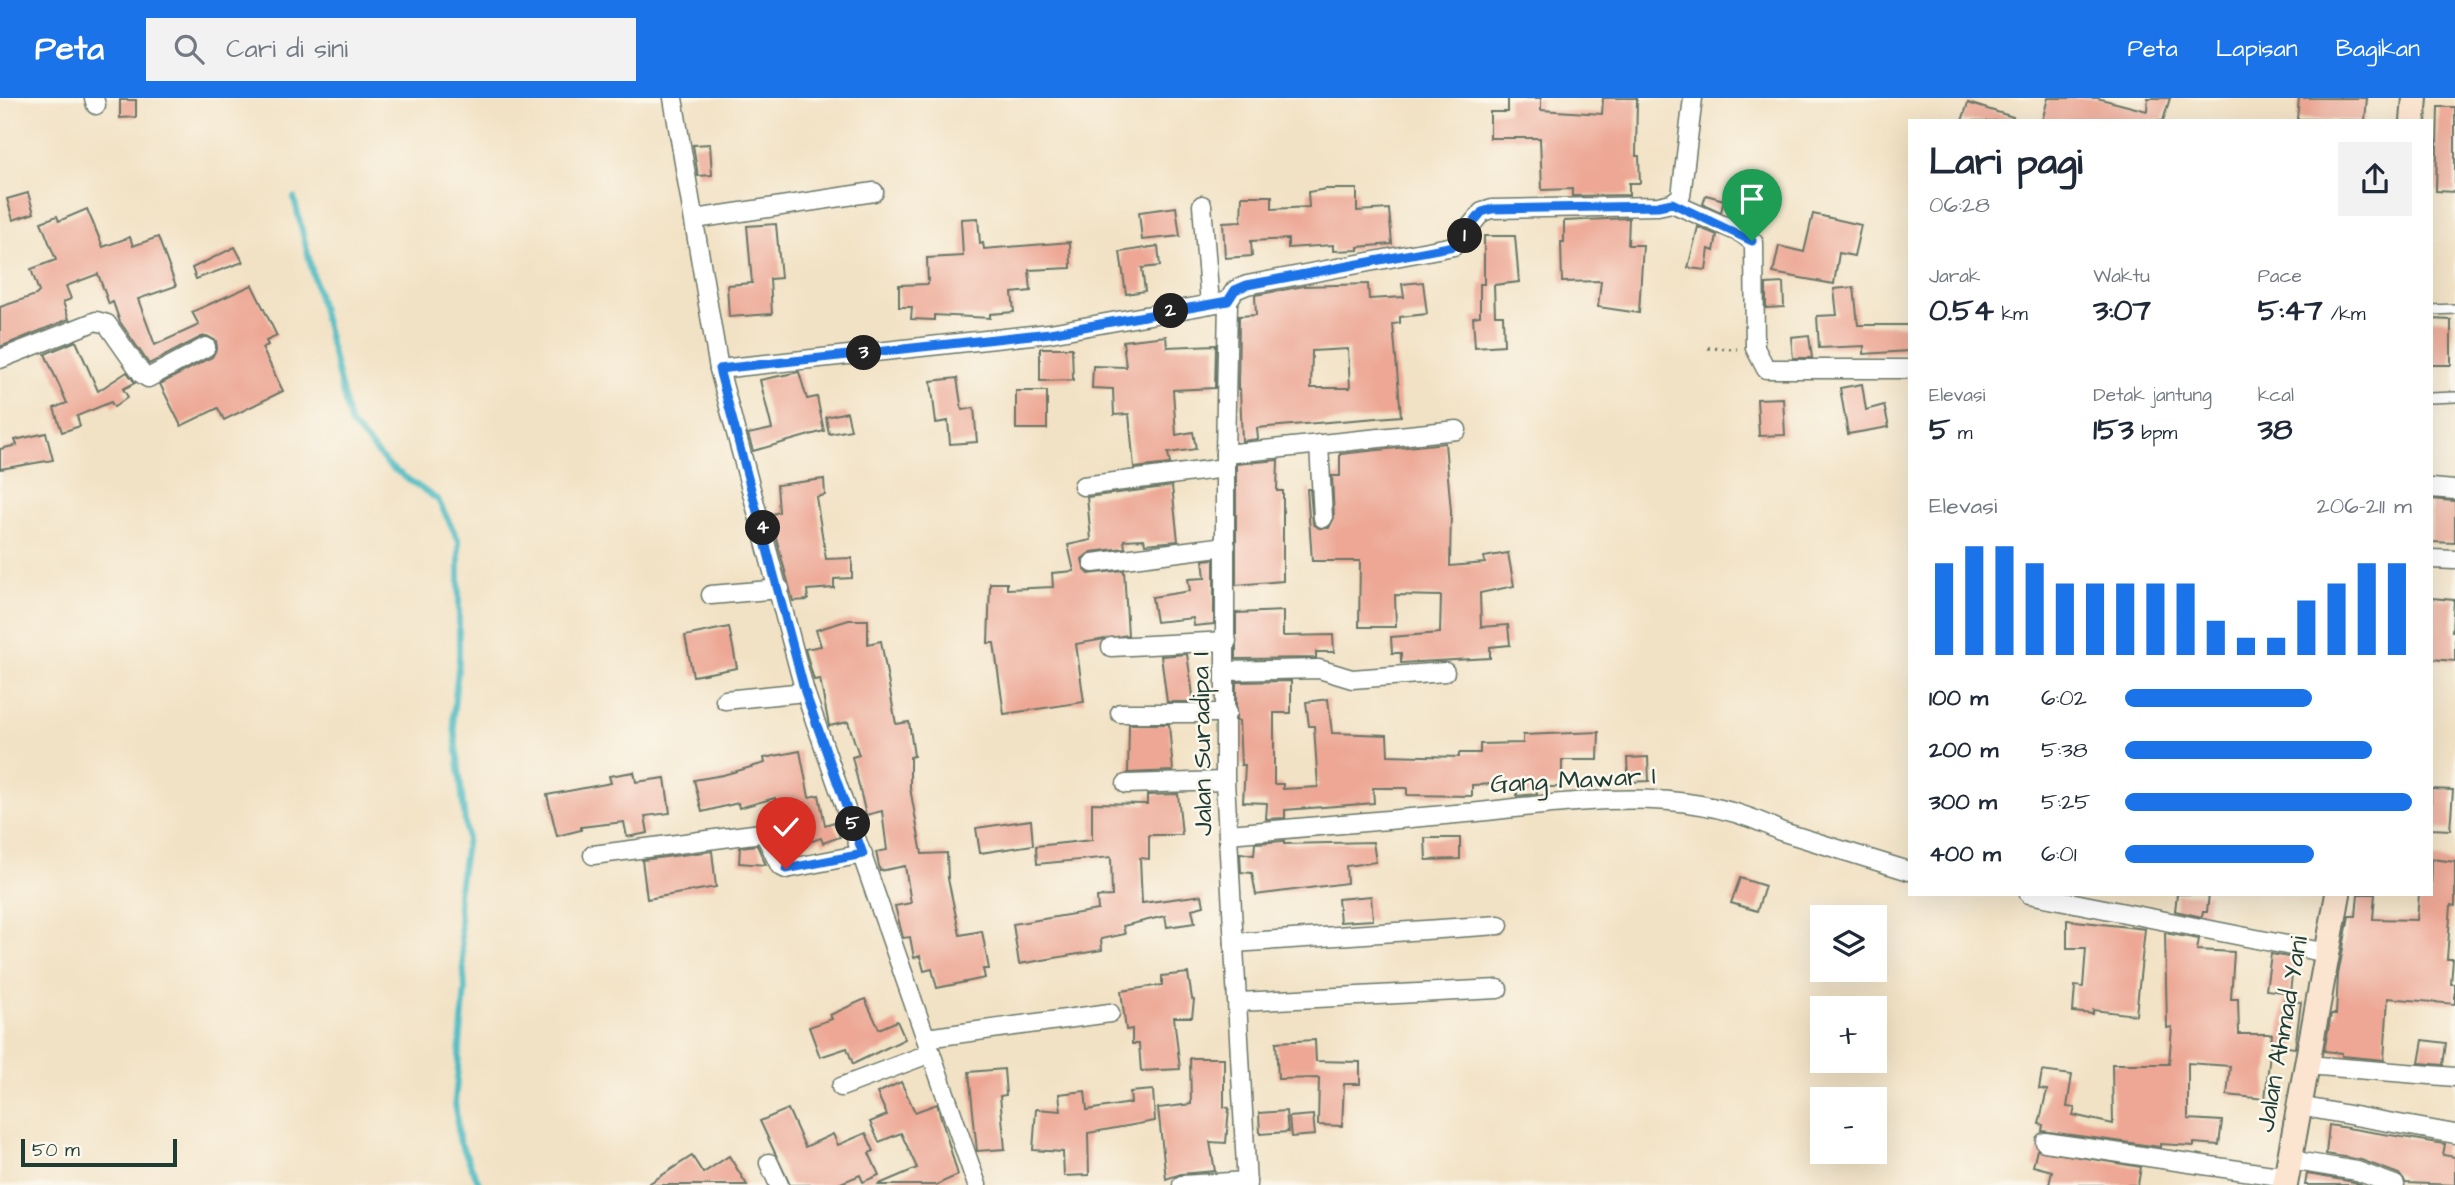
<!DOCTYPE html>
<html lang="id">
<head>
<meta charset="utf-8">
<style>
	:root { --surface:#fff; --page:#f2f2f3; --text:#1f2937; --muted:#747a83; --accent:#1a73e8 }
	body { margin:0; font-family:"Architects Daughter",sans-serif; background:var(--page); color:var(--text); height:100vh; display:flex; flex-direction:column; font-size:26px; white-space:nowrap }
	* { box-sizing:border-box; margin:0 }
	p { font-size:23px; color:var(--muted) }
	.icon { flex:none; width:38px; height:38px; fill:none; stroke:currentColor; stroke-width:2; stroke-linecap:round; stroke-linejoin:round }
	.map { position:relative; flex:1; overflow:hidden }
	.panel { position:absolute; left:1908px; top:21px; width:525px; height:777px; display:flex; flex-direction:column; background:var(--surface); border-radius:0px; box-shadow:0 7px 28px #0002 }
	.panel>* { flex:none }
	.buttons { position:absolute; left:1810px; top:807px; display:grid; gap:14px }
	.buttons a { display:grid; place-items:center; width:77px; height:77px; border-radius:0px; background:var(--surface); box-shadow:0 7px 28px #0002; font-size:35px }
	.scale { position:absolute; left:21px; bottom:18px; width:156px; box-sizing:border-box; padding-left:7px; border:4px solid #1f3d34; border-top:0; font-size:19px; line-height:24px; white-space:nowrap; color:#1f3d34; -webkit-text-stroke:5px #fbf7ec; paint-order:stroke }
	.pin { position:absolute; display:grid; place-items:center; width:60px; height:60px; color:#fff; margin:-72px -30px; border-radius:50% 50% 50% 0; rotate:-45deg; box-shadow:0 0 7px #0007 }
	.pin .icon { rotate:45deg }
	.km { position:absolute; width:35px; height:35px; margin:-18px; border-radius:50%; background:#222; color:#fff; font-size:19px; line-height:35px; text-align:center }
	.round { display:grid; place-items:center; flex:none; width:74px; height:74px; border-radius:0px; background:var(--page) }
	.summary { display:flex; align-items:center; justify-content:space-between; height:119px; padding:0 21px }
	h1 { font-size:38px; font-weight:800; line-height:52px }
	.figures { display:grid; grid-template-columns:repeat(3,1fr); gap:10px; height:119px; padding:7px 21px }
	.figures div { display:grid; align-content:center }
	.figures b { font-size:30px; font-weight:800 }
	.figures small { font-size:19px; font-weight:400 }
	.figures p { font-size:19px }
	.chart { height:196px; padding:14px 21px }
	.chart p { display:flex; justify-content:space-between }
	.chart svg { width:100%; height:126px; margin-top:7px; stroke:var(--accent); stroke-width:6 }
	ul { padding:0 21px; list-style:none; font-size:23px }
	li { display:grid; grid-template-columns:112px 84px 1fr; align-items:center; height:52px }
	li i { height:18px; border-radius:9px; background:var(--accent) }
	header { display:flex; align-items:center; gap:42px; box-sizing:border-box; height:98px; padding:0 35px; background:var(--accent); color:#fff }
	header strong { font-size:33px }
	nav { display:flex; gap:38px; margin-inline-start:auto; font-size:24px }
	.search { width:490px; height:63px; background:var(--page); display:flex; align-items:center; gap:18px; box-sizing:border-box; padding:0 24px; border-radius:0px; color:var(--muted); font-size:26px }
	.map>svg:first-child { display:block }
	.lines { fill:none; stroke-linecap:round; stroke-linejoin:round }
	.stream { stroke:#4bbac1; stroke-width:6 }
	.building { fill:#eda794; fill-rule:evenodd }
	.lane-casing { stroke:#697767; stroke-width:12 }
	.street-casing { stroke:#697767; stroke-width:21 }
	.secondary-casing { stroke:#697767; stroke-width:28 }
	.path { stroke:#697767; stroke-width:3.5; stroke-dasharray:2 5; stroke-linecap:butt }
	.lane { stroke:#fff; stroke-width:9 }
	.street { stroke:#fff; stroke-width:18 }
	.secondary { stroke:#fce5d0; stroke-width:24 }
	.route-casing { stroke:#fff; stroke-width:14 }
	.route { stroke:#1a73e8; stroke-width:9 }
	.labels { text-anchor:middle; dominant-baseline:central; stroke-width:5; stroke-linejoin:round; paint-order:stroke }
	.street-label { font-size:26px; fill:#1f3d34; stroke:#fbf7ec }
</style>
</head>
<body>
<header>
<strong>Peta</strong>
<div class="search"><svg class="icon" aria-label="search" viewBox="0 0 24 24"><circle cx="10" cy="10" r="6"/><path d="M15 15l6 6"/></svg>Cari di sini</div>
<nav><a>Peta</a><a>Lapisan</a><a>Bagikan</a></nav>
</header>
<div class="map">
<svg width="2455" height="1087" viewBox="0 0 2455 1087">
	<rect width="100%" height="100%" fill="#fbf7ec"/>
	<filter id="ink" filterUnits="userSpaceOnUse"><feTurbulence type="fractalNoise" baseFrequency=".0143" numOctaves="2"/><feDisplacementMap in="SourceGraphic" scale="14" xChannelSelector="R" yChannelSelector="G"/><feConvolveMatrix kernelMatrix="1 2 1 2 8 2 1 2 1" color-interpolation-filters="sRGB"/></filter>
	<filter id="wash" filterUnits="userSpaceOnUse"><feTurbulence type="fractalNoise" baseFrequency=".00686" numOctaves="4" result="noise"/><feDisplacementMap in="SourceGraphic" scale="28" xChannelSelector="R" yChannelSelector="G"/><feGaussianBlur stdDeviation="1.57" result="paint"/><feColorMatrix in="noise" values="0 0 0 0 0 0 0 0 0 0 0 0 0 0 0 0 0 1.4 0 .05"/><feComposite in="paint" operator="in"/></filter>
	<g filter="url(#wash)">
		<rect width="100%" height="100%" fill="#f2e2c5"/>
		<g class="lines">
			<polyline class="stream" points="294,100 350,325 389,368 438,402 459,443 459,561 453,619 467,741 458,796 465,891 455,1004 459,1042 480,1087"/>
		</g>
		<g id="blocks">
			<g class="building">
				<polygon points="1508,0 1541,0 1541,12 1602,16 1603,0 1637,0 1636,58 1639,58 1640,85 1629,85 1629,97 1572,98 1572,91 1542,92 1540,40 1490,40 1490,14 1508,14"/>
				<polygon points="2048,0 2097,0 2147,13 2148,0 2170,0 2163,23 2042,23"/>
				<polygon points="2299,0 2367,0 2365,23 2297,21"/>
				<polygon points="120,2 136,2 136,19 120,20"/>
				<polygon points="1968,5 2013,19 2012,23 1962,23"/>
				<polygon points="2438,9 2455,9 2455,94 2436,93"/>
				<polygon points="710,46 712,77 698,78 693,47"/>
				<polygon points="1326,91 1357,91 1357,113 1389,111 1392,146 1358,149 1358,152 1333,153 1333,147 1288,150 1288,141 1251,143 1252,158 1225,160 1223,124 1241,123 1242,98 1272,98 1272,111 1309,109 1308,94"/>
				<polygon points="28,95 34,115 13,122 7,101"/>
				<polygon points="1706,97 1724,102 1721,114 1703,106"/>
				<polygon points="1176,109 1180,138 1142,142 1139,114"/>
				<polygon points="87,111 103,149 130,139 133,148 158,139 176,188 138,201 155,247 199,227 192,214 252,187 277,238 266,243 268,247 262,250 283,293 224,322 218,310 181,328 160,286 212,259 217,250 216,243 207,238 201,239 149,266 120,224 113,204 109,206 98,176 66,188 71,201 63,204 69,221 0,249 0,209 36,197 39,194 31,171 56,162 41,124 57,118 59,123"/>
				<polygon points="1813,116 1861,127 1854,158 1839,155 1834,186 1773,175 1779,148 1804,154"/>
				<polygon points="978,120 980,146 983,145 984,151 1070,144 1071,170 1029,172 1031,193 1012,195 1014,214 990,216 990,220 934,217 934,222 911,221 912,209 899,209 899,187 928,186 927,160 963,158 961,121"/>
				<polygon points="1629,120 1628,147 1643,147 1639,215 1598,209 1601,183 1562,184 1561,144 1564,144 1564,123"/>
				<polygon points="776,126 781,180 770,181 772,216 729,219 727,187 752,185 747,128"/>
				<polygon points="1698,129 1717,137 1714,153 1709,151 1706,172 1688,170"/>
				<polygon points="1484,138 1515,138 1519,184 1494,187 1495,217 1503,217 1504,247 1475,249 1473,219 1480,218 1480,186 1484,186"/>
				<polygon points="1158,148 1160,168 1142,170 1145,193 1126,196 1120,154"/>
				<polygon points="235,149 243,164 196,181 192,170"/>
				<path d="M 1423,184 L 1427,216 L 1400,219 L 1400,225 L 1393,226 L 1401,318 L 1257,330 L 1258,341 L 1242,343 L 1240,291 L 1238,291 L 1239,218 L 1256,217 L 1255,197 L 1304,188 L 1368,186 L 1369,201 L 1404,199 L 1402,186 ZM 1348,251 L 1350,290 L 1311,290 L 1312,253 Z"/>
				<polygon points="1783,185 1784,209 1766,210 1766,186"/>
				<polygon points="1854,189 1858,227 1908,227 1908,253 1864,256 1864,248 1819,250 1817,218 1837,217 1834,191"/>
				<polygon points="2431,221 2451,222 2451,267 2431,267"/>
				<polygon points="1809,237 1812,260 1793,260 1791,239"/>
				<polygon points="1166,238 1167,249 1216,247 1215,290 1173,292 1176,337 1193,334 1196,351 1168,355 1170,366 1134,370 1129,316 1114,317 1113,291 1092,290 1093,268 1126,269 1123,243"/>
				<polygon points="76,243 98,293 127,274 135,285 123,291 128,299 114,309 111,304 77,318 80,328 62,334 54,310 67,305 45,256"/>
				<polygon points="1040,250 1072,250 1073,282 1040,283"/>
				<polygon points="799,274 807,301 817,299 824,333 753,353 748,336 772,331 760,282"/>
				<polygon points="957,280 962,312 974,310 977,344 950,346 948,323 936,325 931,283"/>
				<polygon points="1862,286 1866,312 1884,307 1889,329 1848,336 1840,290"/>
				<rect x="1016" y="293" width="31" height="38"/>
				<polygon points="1783,300 1785,337 1759,338 1757,301"/>
				<polygon points="847,314 851,332 829,336 826,319"/>
				<polygon points="46,335 53,362 0,371 0,351 17,347 15,342"/>
				<polygon points="1445,345 1451,413 1450,468 1485,465 1484,459 1508,455 1514,488 1480,495 1481,529 1508,527 1510,547 1490,549 1490,560 1401,565 1401,555 1392,555 1391,539 1440,535 1441,498 1395,497 1396,529 1359,529 1360,463 1312,463 1307,391 1310,391 1313,426 1319,430 1329,430 1334,420 1332,378 1340,378 1340,356"/>
				<polygon points="1278,362 1277,393 1283,393 1283,483 1236,487 1236,366"/>
				<polygon points="824,381 825,397 816,399 826,461 852,460 852,480 834,481 834,490 807,492 808,502 793,503 770,417 779,414 777,387"/>
				<polygon points="1172,388 1178,443 1145,446 1144,441 1124,442 1125,450 1091,454 1082,461 1084,471 1089,476 1124,472 1128,537 1076,546 1084,604 1004,616 994,545 988,545 990,485 1007,485 1007,491 1053,489 1052,475 1074,473 1068,447 1091,442 1087,399"/>
				<polygon points="2431,401 2455,403 2455,445 2431,444"/>
				<polygon points="1214,461 1214,526 1194,528 1193,520 1156,524 1152,499 1190,493 1188,481 1205,480 1203,462"/>
				<polygon points="2431,500 2454,502 2452,533 2455,533 2455,563 2431,561"/>
				<polygon points="1283,513 1283,538 1333,537 1334,554 1316,554 1316,560 1236,561 1236,515"/>
				<polygon points="849,522 868,522 868,546 881,543 896,626 909,624 914,658 910,659 910,690 922,756 947,755 948,781 960,837 982,833 989,871 983,871 985,880 937,890 932,871 924,873 920,858 914,860 910,839 903,840 895,808 911,805 905,768 880,773 876,754 887,752 882,713 866,717 852,659 859,657 848,624 829,628 820,581 814,582 805,551 821,548 816,532"/>
				<polygon points="729,529 737,570 693,578 685,538"/>
				<polygon points="1187,556 1194,604 1167,604 1161,558"/>
				<polygon points="1291,583 1291,615 1274,615 1274,686 1283,686 1283,691 1318,689 1314,628 1309,628 1306,604 1328,601 1332,635 1387,637 1388,657 1459,659 1459,655 1480,655 1480,646 1523,645 1523,637 1599,634 1598,662 1562,662 1562,689 1536,689 1537,696 1517,698 1517,685 1472,687 1472,698 1407,697 1407,690 1373,690 1374,705 1285,712 1285,720 1266,721 1267,705 1243,704 1245,667 1241,667 1239,623 1236,623 1236,584"/>
				<polygon points="1129,626 1169,626 1173,673 1128,675"/>
				<polygon points="800,653 809,699 819,697 825,727 834,724 840,739 823,745 821,740 785,752 775,700 739,710 738,705 702,714 694,682 723,677 765,665 764,660"/>
				<polygon points="1648,659 1649,683 1628,684 1627,660"/>
				<polygon points="634,674 636,684 665,680 670,715 645,718 648,735 627,739 624,724 581,729 581,732 557,738 547,697 611,685 609,678"/>
				<polygon points="2431,691 2453,692 2450,732 2431,731"/>
				<polygon points="1178,696 1182,737 1149,737 1149,761 1140,760 1142,805 1202,797 1204,808 1192,811 1195,825 1167,829 1165,818 1123,828 1125,836 1101,841 1102,852 1019,866 1013,826 1098,812 1097,799 1112,798 1111,759 1037,766 1036,748 1092,742 1092,705 1147,706 1147,697"/>
				<polygon points="1031,722 1033,747 980,755 976,730"/>
				<polygon points="1425,740 1460,740 1460,761 1426,762"/>
				<polygon points="1284,743 1284,746 1373,744 1376,764 1346,768 1347,785 1256,797 1252,775 1241,774 1240,755 1254,757 1255,745"/>
				<polygon points="757,747 766,767 739,765 740,749"/>
				<polygon points="712,753 716,789 647,801 642,762"/>
				<polygon points="2432,761 2455,764 2455,808 2451,807 2447,861 2453,861 2451,886 2455,886 2455,906 2388,900 2384,962 2342,958 2342,955 2324,953 2331,916 2336,916 2338,877 2349,818 2356,818 2358,796 2375,796 2373,821 2417,822 2419,796 2431,796"/>
				<polygon points="1740,780 1765,788 1757,813 1731,805"/>
				<polygon points="2177,796 2209,796 2207,814 2203,814 2202,819 2175,813"/>
				<polygon points="1371,798 1373,822 1340,824 1338,801"/>
				<polygon points="2067,822 2145,831 2136,917 2093,912 2093,916 2073,914 2075,888 2083,889 2086,850 2067,850"/>
				<polygon points="2165,835 2199,841 2197,852 2234,854 2231,901 2238,901 2239,936 2272,936 2265,1001 2227,997 2230,968 2188,965 2188,1021 2222,1023 2219,1047 2194,1045 2194,1048 2160,1046 2160,1049 2042,1033 2043,1027 2039,1026 2047,992 2039,991 2042,973 2072,977 2067,1009 2075,1010 2073,1017 2113,1026 2112,966 2169,966 2172,929 2167,930"/>
				<polygon points="2271,856 2294,860 2290,895 2266,892"/>
				<polygon points="1188,875 1192,901 1194,902 1192,919 1174,919 1180,971 1141,973 1139,946 1132,946 1132,931 1126,932 1121,893 1162,887 1162,878"/>
				<polygon points="865,901 879,931 897,923 905,941 853,966 847,950 820,959 809,929 832,921 830,917"/>
				<polygon points="2284,902 2301,904 2295,950 2278,948"/>
				<polygon points="1315,942 1316,963 1360,964 1360,986 1344,986 1342,1028 1318,1027 1319,980 1278,981 1276,944"/>
				<polygon points="2423,942 2446,945 2443,967 2419,965"/>
				<polygon points="1190,960 1224,960 1224,1009 1229,1010 1226,1045 1210,1044 1215,1073 1181,1076 1166,1081 1158,1010 1191,1006"/>
				<polygon points="1004,971 1006,997 1000,998 1005,1051 977,1053 969,974"/>
				<polygon points="901,984 915,1014 937,1006 958,1077 936,1087 877,1087 917,1070 901,1035 879,1044 870,1024 887,1017 877,995"/>
				<polygon points="1153,992 1155,1023 1088,1035 1089,1077 1064,1078 1063,1054 1033,1052 1036,1011 1061,1013 1059,996 1085,993 1087,1012 1131,1005 1130,994"/>
				<polygon points="788,1011 805,1049 833,1036 838,1047 866,1035 874,1053 869,1055 879,1077 863,1084 860,1077 836,1087 790,1087 760,1023"/>
				<polygon points="1286,1013 1288,1034 1260,1036 1259,1015"/>
				<polygon points="1313,1017 1315,1037 1291,1039 1289,1019"/>
				<polygon points="2329,1027 2445,1046 2443,1057 2455,1059 2455,1087 2406,1085 2399,1076 2361,1062 2326,1056"/>
				<polygon points="2037,1052 2141,1069 2138,1087 2049,1087 2052,1073 2033,1068"/>
				<polygon points="692,1058 703,1075 729,1058 747,1087 647,1087"/>
				<polygon points="2307,1076 2354,1084 2362,1087 2305,1087"/>
			</g>
		</g>
	</g>
	<g filter="url(#ink)">
		<use href="#blocks" fill-opacity="0" stroke="#697767" stroke-width="2"/>
		<g class="lines">
			<defs>
				<g id="lane">
					<polyline points="2431,212 2455,211"/>
					<polyline points="2431,300 2455,299"/>
				</g>
				<g id="street">
					<polyline points="94,0 96,7"/>
					<polyline points="673,0 719,271 805,594 977,1087"/>
					<polyline points="1672,105 1741,135 1754,145 1755,250 1766,271 1909,271"/>
					<polyline points="1202,107 1210,206"/>
					<polyline points="695,121 874,94"/>
					<polyline points="0,261 96,223 107,226 142,276 148,280 206,249"/>
					<polyline points="719,271 1050,235 1228,203"/>
					<polyline points="1319,346 1323,420"/>
					<polyline points="1225,356 1457,332"/>
					<polyline points="1083,388 1225,370"/>
					<polyline points="2431,390 2455,392"/>
					<polyline points="2431,461 2455,462"/>
					<polyline points="1093,465 1226,448"/>
					<polyline points="711,497 780,491"/>
					<polyline points="1111,549 1227,543"/>
					<polyline points="1227,573 1319,571 1352,581 1445,574"/>
					<polyline points="725,602 805,594"/>
					<polyline points="1120,615 1227,615"/>
					<polyline points="1126,686 1225,683"/>
					<path d="M 1229,736 C 1308,729 1388,722 1467,715 C 1570,705 1685,683 1780,733 L 1909,773"/>
					<polyline points="593,757 761,735 764,735 780,768 786,771 863,756"/>
					<polyline points="2029,796 2327,855"/>
					<polyline points="1234,845 1499,827"/>
					<polyline points="1238,904 1498,891"/>
					<polyline points="926,940 1110,915"/>
					<polyline points="2307,967 2455,979"/>
					<polyline points="841,989 931,955"/>
					<polyline points="2299,1008 2455,1036"/>
					<polyline points="2045,1044 2286,1079"/>
					<polyline points="2290,1062 2357,1073 2395,1087"/>
					<polyline points="769,1065 779,1087"/>
					<polyline points="1182,1087 1247,1083"/>
					<polyline points="1247,1087 1225,683 1225,356 1228,203 1235,192 1247,187 1454,148 1482,114 1492,111 1658,108 1672,105 1681,98 1693,0"/>
				</g>
				<g id="secondary">
					<polyline points="2413,23 2415,0"/>
					<polyline points="2285,1087 2338,796"/>
				</g>
			</defs>
			<use href="#lane" class="lane-casing"/>
			<use href="#street" class="street-casing"/>
			<use href="#secondary" class="secondary-casing"/>
			<polyline class="path" points="1708,250 1737,251"/>
			<use href="#lane" class="lane"/>
			<use href="#street" class="street"/>
			<use href="#secondary" class="secondary"/>
		</g>
	</g>
	<g class="lines" filter="url(#ink)">
		<defs>
			<polyline id="route" points="786,771 863,756 805,594 719,271 1050,235 1228,203 1235,192 1247,187 1454,148 1482,114 1492,111 1658,108 1672,105 1752,143"/>
		</defs>
		<use href="#route" class="route-casing"/>
		<use href="#route" class="route"/>
	</g>
	<g class="labels">
		<g class="street-label">
			<text transform="translate(1202 646) rotate(-91)">Jalan Suradipa I</text>
			<text transform="translate(1573 682) rotate(-3)">Gang Mawar I</text>
			<text transform="translate(2282 936) rotate(-80)">Jalan Ahmad Yani</text>
		</g>
	</g>
</svg>
<div class="buttons">
<a><svg class="icon" aria-label="layers" viewBox="0 0 24 24"><path d="M12 4l9 5-9 5-9-5zM3 14l9 5 9-5"/></svg></a>
<a>+</a>
<a>−</a>
</div>
<div class="scale">50 m</div>
<div class="pin" style="left:1752px;top:143px;background:#1e9e55"><svg class="icon" aria-label="arrive" viewBox="0 0 24 24"><path d="M6 21V4h12l-3 4 3 4H6"/></svg></div>
<div class="pin" style="left:786px;top:771px;background:#d93025"><svg class="icon" aria-label="check" viewBox="0 0 24 24"><path d="M5 12l5 5 9-10"/></svg></div>
<b class="km" style="left:1465px;top:138px">1</b>
<b class="km" style="left:1171px;top:213px">2</b>
<b class="km" style="left:864px;top:255px">3</b>
<b class="km" style="left:763px;top:430px">4</b>
<b class="km" style="left:853px;top:726px">5</b>
<section class="panel">
<div class="summary"><div><h1>Lari pagi</h1><p>06:28</p></div><a class="round"><svg class="icon" aria-label="share" viewBox="0 0 24 24"><path d="M12 15V3M7 8l5-5 5 5M5 13v7h14v-7"/></svg></a></div>
<div class="figures">
<div><p>Jarak</p><b>0.54<small> km</small></b></div>
<div><p>Waktu</p><b>3:07</b></div>
<div><p>Pace</p><b>5:47<small> /km</small></b></div>
</div>
<div class="figures">
<div><p>Elevasi</p><b>5<small> m</small></b></div>
<div><p>Detak jantung</p><b>153<small> bpm</small></b></div>
<div><p>kcal</p><b>38</b></div>
</div>
<div class="chart"><p><span>Elevasi</span>206–211 m</p>
<svg viewBox="0 0 160 44" preserveAspectRatio="none"><path d="M5 44V12M15 44V6M25 44V6M35 44V12M45 44V19M55 44V19M65 44V19M75 44V19M85 44V19M95 44V32M105 44V38M115 44V38M125 44V25M135 44V19M145 44V12M155 44V12"/></svg>
</div>
<ul>
<li><b>100 m</b>6:02<i style="width:65%"></i></li>
<li><b>200 m</b>5:38<i style="width:86%"></i></li>
<li><b>300 m</b>5:25<i style="width:100%"></i></li>
<li><b>400 m</b>6:01<i style="width:66%"></i></li>
</ul>
</section>
</div>
</body>
</html>
